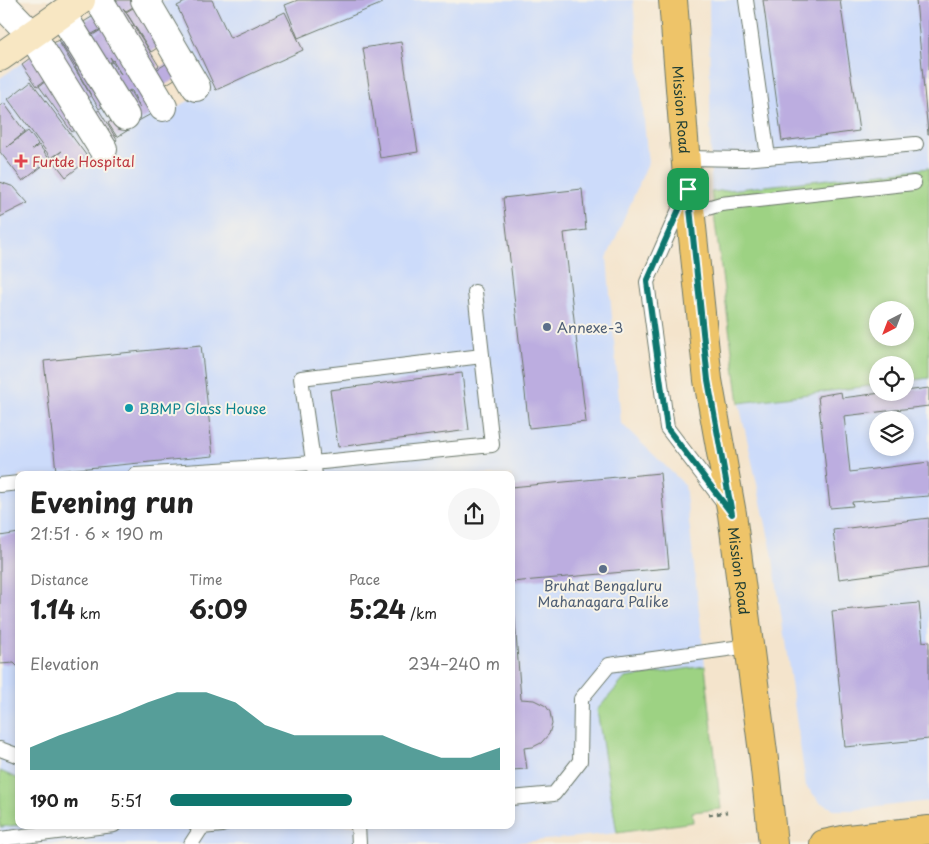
<!DOCTYPE html>
<html lang="en">
<head>
<meta charset="utf-8">
<style>
	:root { --surface:#fff; --page:#f6f6f6; --text:#222; --muted:#767676; --accent:#0f766e }
	body { margin:0; font-family:"Playpen Sans",sans-serif; background:var(--page); color:var(--text); height:100vh; display:flex; flex-direction:column; font-size:19px; white-space:nowrap }
	* { box-sizing:border-box; margin:0 }
	p { font-size:16px; color:var(--muted) }
	.icon { flex:none; width:28px; height:28px; fill:none; stroke:currentColor; stroke-width:2; stroke-linecap:round; stroke-linejoin:round }
	.map { position:relative; flex:1; overflow:hidden }
	.drawer { position:absolute; left:15px; top:471px; width:500px; height:358px; display:flex; flex-direction:column; background:var(--surface); border-radius:10px; box-shadow:0 2px 8px #0003 }
	.drawer>* { flex:none }
	.needle { width:32px; rotate:222deg }
	.controls { position:absolute; left:869px; top:301px; display:grid; gap:10px }
	.controls a { display:grid; place-items:center; width:45px; height:45px; border-radius:50%; background:var(--surface); box-shadow:0 2px 8px #0003; font-size:25px }
	.pin { position:absolute; display:grid; place-items:center; width:42px; height:42px; color:#fff; margin:-21px; border-radius:10px; box-shadow:0 2px 8px #0006 }
	.round { display:grid; place-items:center; flex:none; width:52px; height:52px; border-radius:26px; background:var(--page) }
	.head { display:flex; align-items:center; justify-content:space-between; height:85px; padding:0 15px }
	h1 { font-size:28px; font-weight:700; line-height:38px }
	.figures { display:grid; grid-template-columns:repeat(3,1fr); gap:8px; height:85px; padding:5px 15px }
	.figures div { display:grid; align-content:center }
	.figures b { font-size:25px; font-weight:700 }
	.figures small { font-size:14px; font-weight:400 }
	.figures p { font-size:14px }
	.chart { height:140px; padding:10px 15px }
	.chart p { display:flex; justify-content:space-between }
	.chart svg { width:100%; height:90px; margin-top:5px; fill:var(--accent); opacity:.7 }
	ul { padding:0 15px; list-style:none; font-size:16px }
	li { display:grid; grid-template-columns:80px 60px 1fr; align-items:center; height:38px }
	li i { height:12px; border-radius:6px; background:var(--accent) }
	.map>svg:first-child { display:block }
	.built { fill:#ccdbfa; fill-rule:evenodd }
	.green { fill:#9dd283; stroke:#5e885c; fill-rule:evenodd }
	.building { fill:#bcade0 }
	.lines { fill:none; stroke-linecap:round; stroke-linejoin:round }
	.lane-casing { stroke:#6a7769; stroke-width:16 }
	.street-casing { stroke:#6a7769; stroke-width:30 }
	.secondary-casing { stroke:#6a7769; stroke-width:30 }
	.primary-casing { stroke:#6a7769; stroke-width:30 }
	.path { stroke:#6a7769; stroke-width:3; stroke-dasharray:4 4; stroke-linecap:butt }
	.lane { stroke:#fff; stroke-width:14 }
	.street { stroke:#fff; stroke-width:28 }
	.secondary { stroke:#f8e7c3; stroke-width:28 }
	.primary { stroke:#eec469; stroke-width:28 }
	.route-casing { stroke:#fff; stroke-width:10 }
	.route { stroke:#0f766e; stroke-width:6 }
	.health-dot { fill:#e0444e; stroke:#f7f3e8; stroke-width:2 }
	.service-dot { fill:#5c6f8a; stroke:#f7f3e8; stroke-width:2 }
	.culture-dot { fill:#0f9aa8; stroke:#f7f3e8; stroke-width:2 }
	.labels { text-anchor:middle; dominant-baseline:central; stroke-width:4; stroke-linejoin:round; paint-order:stroke }
	.street-label { font-size:14px; fill:#1f3d34; stroke:#f7f3e8 }
	.health-label { font-size:14px; fill:#be3a42; stroke:#f7f3e8; text-anchor:start }
	.service-label { font-size:14px; fill:#4e5e75; stroke:#f7f3e8; text-anchor:start }
	.culture-label { font-size:14px; fill:#0d838f; stroke:#f7f3e8; text-anchor:start }
</style>
</head>
<body>
<div class="map">
<svg width="929" height="844" viewBox="0 0 929 844">
	<rect width="100%" height="100%" fill="#f7f3e8"/>
	<filter id="ink" filterUnits="userSpaceOnUse"><feTurbulence type="fractalNoise" baseFrequency=".02" numOctaves="2"/><feDisplacementMap in="SourceGraphic" scale="10" xChannelSelector="R" yChannelSelector="G"/><feConvolveMatrix kernelMatrix="1 2 1 2 8 2 1 2 1" color-interpolation-filters="sRGB"/></filter>
	<filter id="wash" filterUnits="userSpaceOnUse"><feTurbulence type="fractalNoise" baseFrequency=".0096" numOctaves="4" result="noise"/><feDisplacementMap in="SourceGraphic" scale="20" xChannelSelector="R" yChannelSelector="G"/><feGaussianBlur stdDeviation="1.12" result="paint"/><feColorMatrix in="noise" values="0 0 0 0 0 0 0 0 0 0 0 0 0 0 0 0 0 1.4 0 .05"/><feComposite in="paint" operator="in"/></filter>
	<g filter="url(#wash)">
		<rect width="100%" height="100%" fill="#f4e4cc"/>
		<g class="built">
			<path d="M 152,0 L 633,0 L 648,163 L 607,258 L 621,423 L 685,485 L 721,809 L 692,812 L 693,822 L 617,833 L 503,844 L 0,844 L 0,78 L 100,9 L 164,113 L 207,92 ZM 19,475 L 511,475 L 511,825 L 19,825 Z"/>
			<path d="M 709,0 L 929,0 L 929,801 L 852,810 L 836,810 L 820,802 L 806,786 L 772,552 L 739,403 L 711,192 ZM 878,310 L 905,310 L 905,338 L 878,338 ZM 878,365 L 905,365 L 905,392 L 878,392 ZM 878,420 L 905,420 L 905,448 L 878,448 Z"/>
		</g>
		<g class="green">
			<path d="M 929,168 L 929,378 L 905,381 L 905,365 L 878,365 L 877,385 L 739,403 L 711,192 ZM 878,310 L 905,310 L 905,338 L 878,338 Z"/>
			<polygon points="705,666 721,809 692,812 693,822 617,833 597,710 625,678"/>
			<polygon points="0,771 19,779 19,825 0,827"/>
		</g>
		<g id="blocks">
			<g class="building">
				<polygon points="117,0 138,0 140,3 126,11 123,8 134,25 126,30 134,26 159,66 146,74 106,7"/>
				<polygon points="189,0 212,0 230,38 285,12 303,50 216,90 177,6"/>
				<polygon points="298,0 382,0 383,3 298,38 285,5"/>
				<polygon points="763,0 840,0 859,131 782,141"/>
				<polygon points="916,0 929,0 929,134 928,134"/>
				<polygon points="140,4 165,43 151,52 126,12"/>
				<polygon points="100,12 108,25 85,38 77,26"/>
				<polygon points="109,25 160,109 133,124 118,98 130,91 140,108 132,91 130,90 117,98 100,69 112,62 121,74 113,61 114,60 113,61 110,57 112,61 100,68 83,41"/>
				<polygon points="72,32 88,58 75,66 59,40"/>
				<polygon points="58,40 91,96 79,103 45,49"/>
				<polygon points="401,42 418,152 380,158 363,48"/>
				<polygon points="38,52 55,74 37,86 22,64"/>
				<polygon points="88,59 112,101 99,109 75,67"/>
				<polygon points="174,59 183,74 155,91 146,76"/>
				<polygon points="55,75 85,123 72,132 39,86"/>
				<polygon points="31,81 89,159 66,177 52,159 62,151 51,158 8,99"/>
				<polygon points="4,103 25,132 7,147 28,131 38,144 32,150 39,145 50,160 23,181 0,152 0,106"/>
				<polygon points="99,110 117,140 104,148 86,119"/>
				<polygon points="121,115 130,129 117,137 108,123"/>
				<polygon points="0,182 14,187 28,203 0,217"/>
				<polygon points="582,189 586,230 564,233 586,422 529,428 503,198"/>
				<polygon points="201,345 213,456 56,471 44,361"/>
				<polygon points="462,373 469,430 338,447 330,390"/>
				<polygon points="929,388 929,406 844,416 850,472 929,462 929,496 852,502 853,506 830,508 818,396 841,392 842,398 889,392 905,392 905,391"/>
				<polygon points="660,473 669,568 511,582 511,487"/>
				<polygon points="929,518 929,567 839,579 833,530"/>
				<polygon points="19,533 19,668 14,663 0,664 0,536"/>
				<polygon points="513,596 521,699 534,700 546,706 550,712 552,724 549,734 541,743 533,747 524,748 527,769 512,770 511,597"/>
				<polygon points="919,603 923,642 929,641 929,739 845,747 832,611"/>
			</g>
		</g>
	</g>
	<g filter="url(#ink)">
		<use href="#blocks" fill-opacity="0" stroke="#6a7769" stroke-width="1"/>
		<g class="lines">
			<defs>
				<g id="lane">
					<polyline points="746,0 768,157"/>
					<polyline points="686,158 744,159 916,144"/>
					<polyline points="684,198 647,282 667,428 724,503"/>
					<polyline points="690,213 721,204 914,183"/>
					<polyline points="135,475 217,470"/>
					<polyline points="218,475 217,470 313,463 492,445 475,292"/>
					<polyline points="315,475 301,378 482,356"/>
					<polyline points="0,485 19,483"/>
					<polyline points="0,749 19,756"/>
					<polyline points="511,798 554,794 580,761 581,699 609,665 749,646"/>
					<polyline points="196,825 202,827 222,825"/>
					<polyline points="358,825 359,844"/>
					<polyline points="0,839 114,825"/>
					<polyline points="191,844 202,827 201,825"/>
				</g>
				<g id="street">
					<polyline points="99,0 163,107"/>
					<polyline points="145,0 196,87"/>
					<polyline points="0,2 32,35 103,149"/>
					<polyline points="62,14 125,116"/>
				</g>
				<polyline id="secondary" points="0,57 81,0"/>
				<g id="primary">
					<path id="s1" d="M 673,0 L 688,189 L 708,380 L 732,514 L 764,760 L 773,844"/>
					<polyline points="824,844 848,839 929,830"/>
				</g>
			</defs>
			<use href="#lane" class="lane-casing"/>
			<use href="#street" class="street-casing"/>
			<use href="#secondary" class="secondary-casing"/>
			<use href="#primary" class="primary-casing"/>
			<polyline class="path" points="709,815 727,812"/>
			<use href="#lane" class="lane"/>
			<use href="#street" class="street"/>
			<use href="#secondary" class="secondary"/>
			<use href="#primary" class="primary"/>
		</g>
	</g>
	<g class="lines" filter="url(#ink)">
		<defs>
			<polygon id="route" points="688,189 708,380 732,514 667,428 647,282"/>
		</defs>
		<use href="#route" class="route-casing"/>
		<use href="#route" class="route"/>
	</g>
	<path class="health-dot" d="M18.5 153.5h5v5h5v5h-5v5h-5v-5h-5v-5h5z"/>
	<g class="service-dot">
		<circle cx="547" cy="327" r="5"/>
		<circle cx="603" cy="569" r="5"/>
	</g>
	<circle class="culture-dot" cx="129" cy="408" r="5"/>
	<g class="labels">
		<g class="street-label">
			<text stroke="none"><textPath href="#s1" startOffset="110">Mission Road</textPath></text>
			<text stroke="none"><textPath href="#s1" startOffset="575">Mission Road</textPath></text>
		</g>
		<g class="health-label">
			<text x="32" y="161">Furtde Hospital</text>
		</g>
		<g class="service-label">
			<text x="557" y="327">Annexe-3</text>
			<text x="603" y="585" text-anchor="middle">Bruhat Bengaluru<tspan x="603" dy="16">Mahanagara Palike</tspan></text>
		</g>
		<g class="culture-label">
			<text x="139" y="408">BBMP Glass House</text>
		</g>
	</g>
</svg>
<div class="controls">
<a><svg class="needle" viewBox="-14 -14 28 28"><path d="M0-13l5 13h-10z" fill="#e53935"/><path d="M0 13l5-13h-10z" fill="#767676"/></svg></a>
<a><svg class="icon" aria-label="locate" viewBox="0 0 24 24"><circle cx="12" cy="12" r="6"/><path d="M12 2v4M12 18v4M2 12h4M18 12h4"/></svg></a>
<a><svg class="icon" aria-label="layers" viewBox="0 0 24 24"><path d="M12 4l9 5-9 5-9-5zM3 14l9 5 9-5"/></svg></a>
</div>
<div class="pin" style="left:688px;top:189px;background:#1e9e55"><svg class="icon" aria-label="arrive" viewBox="0 0 24 24"><path d="M6 21V4h12l-3 4 3 4H6"/></svg></div>
<section class="drawer">
<div class="head"><div><h1>Evening run</h1><p>21:51 · 6 × 190 m</p></div><a class="round"><svg class="icon" aria-label="share" viewBox="0 0 24 24"><path d="M12 15V3M7 8l5-5 5 5M5 13v7h14v-7"/></svg></a></div>
<div class="figures">
<div><p>Distance</p><b>1.14<small> km</small></b></div>
<div><p>Time</p><b>6:09</b></div>
<div><p>Pace</p><b>5:24<small> /km</small></b></div>
</div>
<div class="chart"><p><span>Elevation</span>234–240 m</p>
<svg viewBox="0 0 160 44" preserveAspectRatio="none"><path d="M0 44V33L10 27L20 22L30 17L40 11L50 6L60 6L70 11L80 22L90 27L100 27L110 27L120 27L130 33L140 38L150 38L160 33V44z"/></svg>
</div>
<ul>
<li><b>190 m</b>5:51<i style="width:55%"></i></li>
</ul>
</section>
</div>
</body>
</html>
